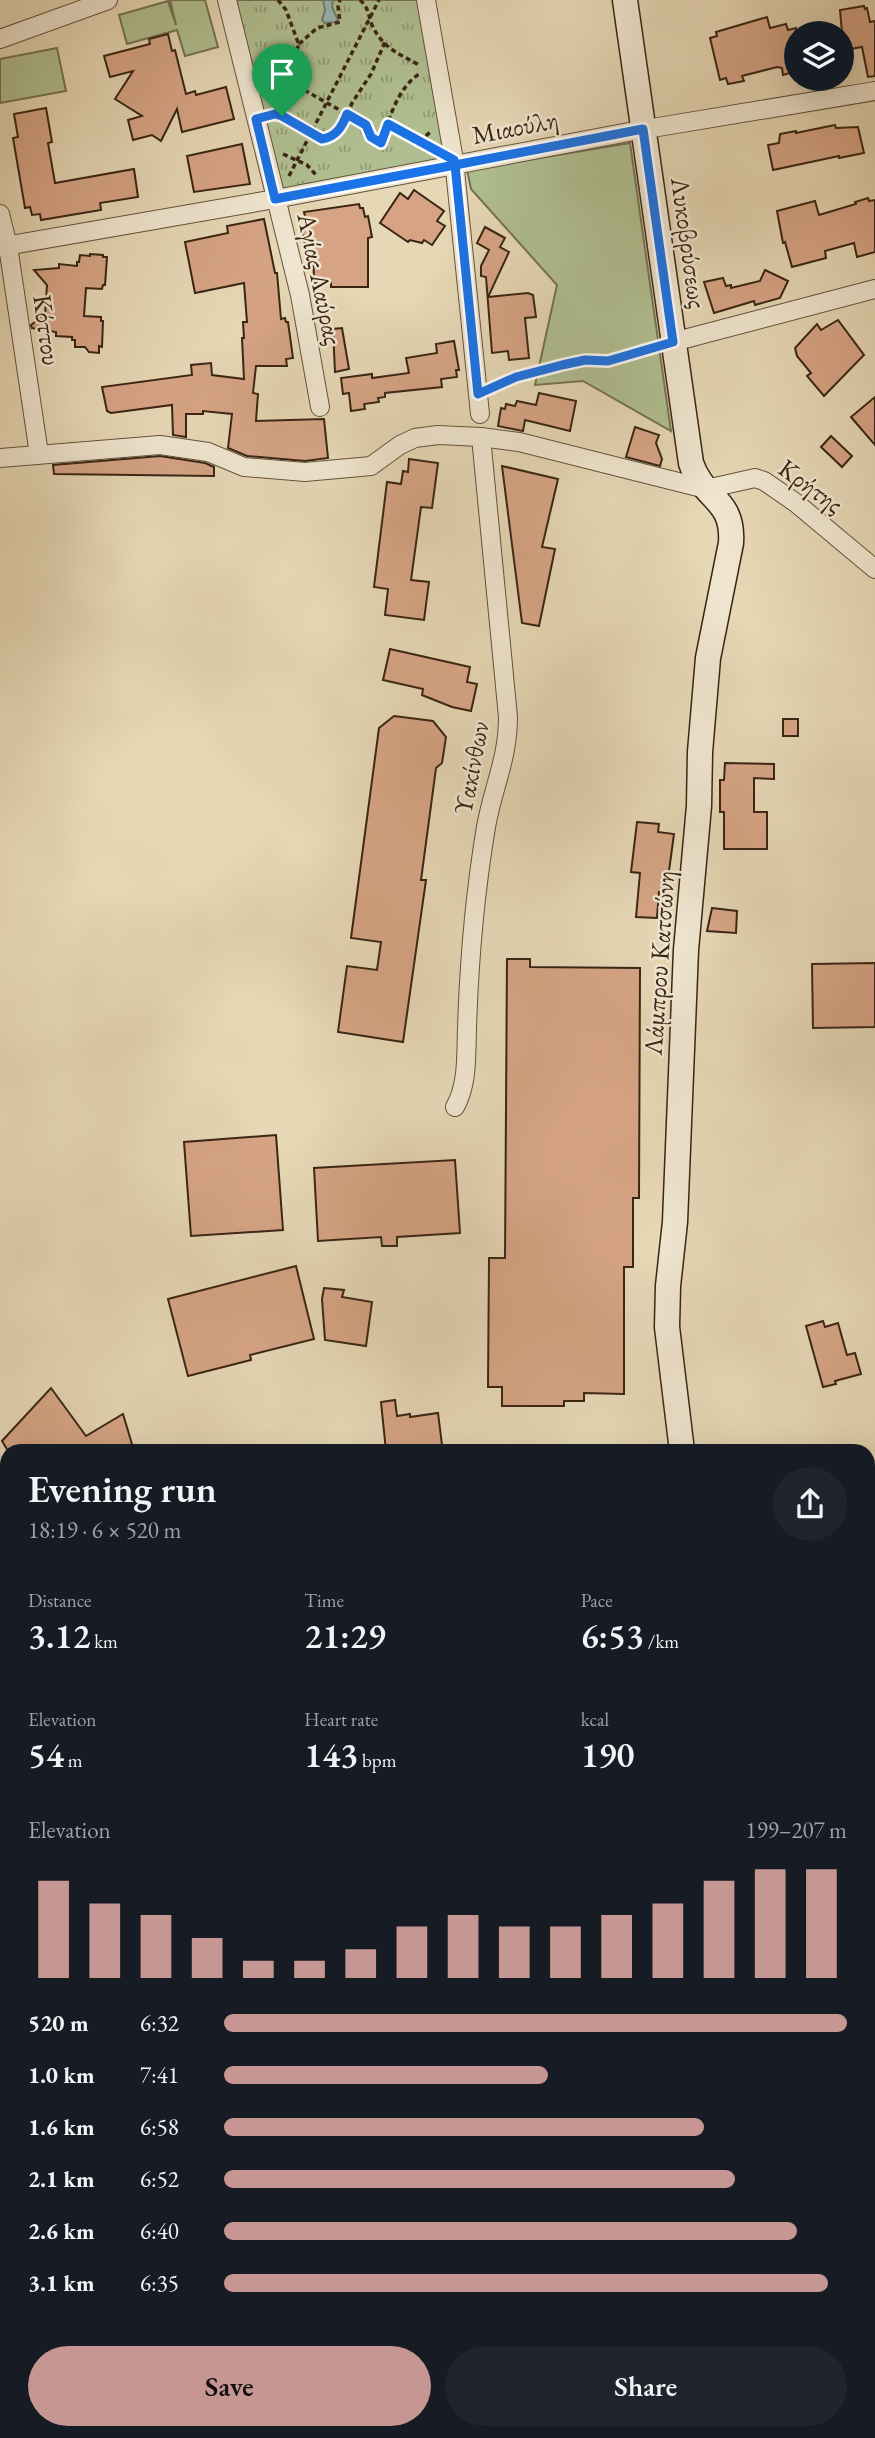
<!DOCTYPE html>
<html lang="en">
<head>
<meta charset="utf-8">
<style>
	:root { --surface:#171b24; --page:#20242c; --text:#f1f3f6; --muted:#9ea1a6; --accent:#c59692 }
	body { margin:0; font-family:"EB Garamond",serif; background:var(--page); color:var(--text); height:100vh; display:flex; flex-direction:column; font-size:26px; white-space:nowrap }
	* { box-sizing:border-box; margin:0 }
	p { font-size:23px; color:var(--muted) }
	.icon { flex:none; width:38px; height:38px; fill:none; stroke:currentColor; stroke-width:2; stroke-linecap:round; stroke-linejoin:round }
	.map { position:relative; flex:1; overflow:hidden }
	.sheet { position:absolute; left:0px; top:1444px; width:875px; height:996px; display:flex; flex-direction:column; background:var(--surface); border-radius:21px 21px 0 0; box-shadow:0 7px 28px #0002 }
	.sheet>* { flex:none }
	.tools { position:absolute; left:784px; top:21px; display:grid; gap:14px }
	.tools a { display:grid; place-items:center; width:70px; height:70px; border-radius:50%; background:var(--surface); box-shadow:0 7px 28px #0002; font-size:35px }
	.pin { position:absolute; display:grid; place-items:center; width:60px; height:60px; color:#fff; margin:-72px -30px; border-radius:50% 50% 50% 0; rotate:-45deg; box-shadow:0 0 7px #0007 }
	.pin .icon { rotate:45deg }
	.round { display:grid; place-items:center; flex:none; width:74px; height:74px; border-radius:37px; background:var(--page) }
	.head { display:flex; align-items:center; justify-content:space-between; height:119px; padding:0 28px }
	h1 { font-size:38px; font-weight:600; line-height:52px }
	.figures { display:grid; grid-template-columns:repeat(3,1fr); gap:10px; height:119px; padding:7px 28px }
	.figures div { display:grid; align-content:center }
	.figures b { font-size:35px; font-weight:600 }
	.figures small { font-size:19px; font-weight:400 }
	.figures p { font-size:19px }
	.chart { height:196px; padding:14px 28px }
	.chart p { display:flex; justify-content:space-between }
	.chart svg { width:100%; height:126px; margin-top:7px; stroke:var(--accent); stroke-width:6 }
	.cta { display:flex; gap:14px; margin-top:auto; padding:14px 28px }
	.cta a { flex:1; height:80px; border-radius:42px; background:var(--accent); color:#111; font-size:28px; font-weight:600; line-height:80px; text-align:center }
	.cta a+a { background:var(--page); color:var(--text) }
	ul { padding:0 28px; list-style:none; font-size:23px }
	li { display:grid; grid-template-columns:112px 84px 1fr; align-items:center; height:52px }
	li i { height:18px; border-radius:9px; background:var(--accent) }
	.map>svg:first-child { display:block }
	.grass { fill:#b0bf91; stroke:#757252; stroke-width:2 }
	.park { fill:url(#park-tufts); stroke:#757252; stroke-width:2 }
	.water { fill:#97b8b2; stroke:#727d73; stroke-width:2 }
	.building { fill:#d6a485; stroke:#3a2514; stroke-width:2 }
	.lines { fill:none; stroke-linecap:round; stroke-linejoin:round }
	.lane-casing { stroke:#65523c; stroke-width:11 }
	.street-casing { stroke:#65523c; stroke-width:20 }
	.secondary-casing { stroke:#3a2514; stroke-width:27 }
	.highway-casing { stroke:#3a2514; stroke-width:34 }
	.path { stroke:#3a2514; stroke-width:3.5; stroke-dasharray:5 3.5; stroke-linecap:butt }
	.lane { stroke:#efe5cf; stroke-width:9 }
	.street { stroke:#efe5cf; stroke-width:18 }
	.secondary { stroke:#efe5cf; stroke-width:24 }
	.highway { stroke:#e3bc7a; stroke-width:32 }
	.route-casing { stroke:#fff; stroke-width:14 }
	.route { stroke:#1a73e8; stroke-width:9 }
	.labels { text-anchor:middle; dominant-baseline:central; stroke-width:5; stroke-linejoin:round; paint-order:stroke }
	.street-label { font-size:26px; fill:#3a2514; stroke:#efe5cf }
</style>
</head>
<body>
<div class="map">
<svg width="875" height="2438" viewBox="0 0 875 2438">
	<defs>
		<pattern id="park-tufts" width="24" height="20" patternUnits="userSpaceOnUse" patternTransform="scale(1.75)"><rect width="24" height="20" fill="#b0bf91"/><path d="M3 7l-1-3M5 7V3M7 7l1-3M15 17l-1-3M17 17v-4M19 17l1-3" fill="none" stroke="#909b75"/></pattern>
	</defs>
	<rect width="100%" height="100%" fill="#e6d7b5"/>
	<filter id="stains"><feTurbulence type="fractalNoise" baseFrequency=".00286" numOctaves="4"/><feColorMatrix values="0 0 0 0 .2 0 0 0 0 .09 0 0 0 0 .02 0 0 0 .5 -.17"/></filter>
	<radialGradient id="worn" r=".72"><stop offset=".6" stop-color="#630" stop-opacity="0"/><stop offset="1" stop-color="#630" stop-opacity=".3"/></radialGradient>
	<g class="grass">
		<polygon points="170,0 205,0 218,47 185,56 177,30 127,44 119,15 168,1 176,25"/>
		<polygon points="57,48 66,91 0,103 0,59"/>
		<polygon points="630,143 671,431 583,381 535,385 557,285 471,189 467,170"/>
	</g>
	<polygon class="park" points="234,0 420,0 447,161 280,193"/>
	<polygon class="water" points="323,0 333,0 332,7 338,20 335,22 325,23 322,20 325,10"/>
	<g class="building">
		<polygon points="864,6 865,9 867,8 870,22 875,21 875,76 868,77 862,47 845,50 842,33 840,10"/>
		<polygon points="767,17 770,28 786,24 788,30 796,28 796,71 783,75 782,68 777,67 742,76 744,81 728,84 726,78 720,80 710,38 717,36 716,32"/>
		<polygon points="168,34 172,51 175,50 186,94 195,91 196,95 226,87 234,119 182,132 177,109 161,141 152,135 133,140 128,120 142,116 115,99 133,71 110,77 104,56 150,44 149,39"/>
		<polygon points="46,108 52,142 48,143 55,183 134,169 138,197 100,203 101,210 41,220 40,214 32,215 30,207 25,208 13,138 18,137 14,114"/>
		<polygon points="835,125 836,128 858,127 864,153 839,158 839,156 773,170 768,145 779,143 780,134 796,131 796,133"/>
		<polygon points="242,144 250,184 194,192 187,156"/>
		<polygon points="414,190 444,211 437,221 445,226 432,245 424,240 422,243 410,240 408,242 380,223 400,193 408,199"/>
		<polygon points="868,198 869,201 875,200 875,252 857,257 854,243 825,251 826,258 792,267 785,242 783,243 777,211 815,201 819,215 856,204 855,202"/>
		<polygon points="359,204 360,208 363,208 365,217 368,216 372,237 368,238 368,287 331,287 331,282 314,283 313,243 305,244 301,226 307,225 304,212"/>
		<polygon points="264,219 275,273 277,273 281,319 285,318 286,322 288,322 293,358 286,359 287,366 256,366 253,393 258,394 256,421 324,419 328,458 305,461 247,456 228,448 232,414 203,411 203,414 186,414 186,437 173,435 172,405 111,413 107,411 102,387 192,375 191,365 211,363 212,375 244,379 242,338 244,338 243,322 247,322 244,283 195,293 185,242 228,233 227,226"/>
		<polygon points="485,227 505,238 500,247 509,252 488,297 528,293 533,295 536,317 525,318 529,358 509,360 508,351 492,353 486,277 481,276 481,266 489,250 477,243"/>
		<polygon points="90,254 103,255 103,257 107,257 105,285 103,285 102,289 86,288 84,316 101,317 101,321 103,321 102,347 99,346 99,353 89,352 85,347 75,347 75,340 72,340 72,337 56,336 56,332 32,328 31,325 45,314 47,285 34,270 59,268 59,264 77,266 77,262 79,262 80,255 90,256"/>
		<polygon points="765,270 788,281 780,298 755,305 754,301 714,313 704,282 723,278 726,286 731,285 731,288 760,281"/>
		<polygon points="838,320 864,355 824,396 807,376 811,373 797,356 795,348 817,324 821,330"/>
		<polygon points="342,328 349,369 335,372 333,329"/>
		<polygon points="454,341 459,370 456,370 457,377 441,379 442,387 385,393 385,397 378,398 379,402 364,404 365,409 351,411 349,393 343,394 341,378 372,374 372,378 409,373 406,358 437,353 436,344"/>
		<polygon points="539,393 576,401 570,431 525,420 523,431 498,426 501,408 505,409 506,404 515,406 517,401 536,405"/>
		<polygon points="875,397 875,445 851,417"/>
		<polygon points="635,427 659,435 656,443 662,459 660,466 626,457"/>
		<polygon points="831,436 852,456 842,467 821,447"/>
		<polygon points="160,456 205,463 214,467 214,476 54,474 53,465"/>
		<polygon points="409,459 438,463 432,508 421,507 411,580 429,582 424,620 385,615 388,589 374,587 387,482 401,484 403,471 408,472"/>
		<polygon points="502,466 558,479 542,547 555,549 539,626 522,623"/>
		<polygon points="390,649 470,667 467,682 477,684 471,711 452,707 422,695 423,689 383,680"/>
		<polygon points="394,716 433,721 446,737 442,763 436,768 421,880 426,880 403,1042 338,1032 347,966 377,970 381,942 351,938 379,728"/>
		<rect x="783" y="719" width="15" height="17"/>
		<polygon points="725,763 774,764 774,779 754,778 754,812 767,812 767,849 724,849 724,812 720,812 720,780 724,780"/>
		<polygon points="637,822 659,824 658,832 674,834 666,893 659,892 657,918 636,917 640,873 631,872"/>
		<polygon points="712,908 737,911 736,933 707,931"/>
		<polygon points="507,959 530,959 530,967 640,968 639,1198 633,1198 633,1267 624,1267 624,1394 584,1393 584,1401 564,1401 564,1406 502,1406 502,1387 488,1387 489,1258 505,1258"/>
		<polygon points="875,963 875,1027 813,1028 812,964"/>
		<polygon points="276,1135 283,1230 191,1236 184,1142"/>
		<polygon points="455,1160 460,1233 397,1237 397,1246 382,1246 381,1237 318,1241 314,1168"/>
		<polygon points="296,1266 314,1339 250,1355 251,1360 188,1376 168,1299"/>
		<polygon points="324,1288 344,1290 342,1297 372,1302 366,1346 325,1340 322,1299"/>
		<polygon points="823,1321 825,1327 838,1323 847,1355 855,1353 861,1374 835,1381 836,1384 823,1387 806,1326"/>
		<polygon points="51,1388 86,1436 123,1414 134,1451 8,1451 2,1441"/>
		<polygon points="395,1400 397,1416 410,1414 410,1417 438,1413 442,1445 386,1451 381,1402"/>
	</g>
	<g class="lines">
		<defs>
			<g id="lane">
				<polyline points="0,2092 7,2095"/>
				<polyline points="0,2171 7,2179"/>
				<polyline points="0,2364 7,2366"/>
				<polyline points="187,2432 193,2438"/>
				<polyline points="760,2438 763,2438"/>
				<polyline points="771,2438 773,2432"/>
			</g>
			<g id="street">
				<polyline points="227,0 300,295 320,407"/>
				<polyline points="426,0 454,160 480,414"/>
				<polyline points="0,39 108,0"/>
				<polyline points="0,214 8,246 39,454"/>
				<polyline points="0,247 275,199 634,131 875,91"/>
				<polyline points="673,342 875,289"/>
				<polyline points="0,458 160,445 208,452 244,467 305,472 371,466 400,445 415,438 438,435 481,437 519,442 706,489 755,478 764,481 796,503 875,569"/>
				<path d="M 455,1107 C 468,1084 466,1055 467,1029 C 469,961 475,893 486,827 C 493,787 508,759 508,717 L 481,437"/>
				<polyline points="0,2011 7,2014"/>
				<polyline points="548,2432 550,2438"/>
			</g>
			<g id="secondary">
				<path d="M 625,0 L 691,463 C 703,500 734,498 731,543 L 708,658 L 700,752 L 699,806 L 686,950 L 675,1222 L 668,1286 L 667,1327 L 682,1451"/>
				<polyline points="0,1529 7,1527"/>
				<polyline points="868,1592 875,1593"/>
				<polyline points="868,1844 875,1847"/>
				<polyline points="0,1874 7,1869"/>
				<polyline points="868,1961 875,1964"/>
			</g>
			<g id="highway">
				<polyline points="0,1592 7,1593"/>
				<polyline points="0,1654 7,1655"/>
				<polyline points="0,1712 7,1713"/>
				<polyline points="0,1775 7,1775"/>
				<polyline points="868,1879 875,1881"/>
				<polyline points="868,1929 875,1931"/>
			</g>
		</defs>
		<use href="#lane" class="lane-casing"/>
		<use href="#street" class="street-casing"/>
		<use href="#secondary" class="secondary-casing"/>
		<use href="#highway" class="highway-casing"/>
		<g class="path">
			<polyline points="278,0 286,10 299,45 283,78"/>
			<path d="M 360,0 C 369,8 368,15 372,25 C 383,49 400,54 419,65"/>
			<polyline points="299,44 317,28 340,22 338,6 340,0"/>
			<path d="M 260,65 L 366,125 L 371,137 L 381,143 C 389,119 398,86 421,73"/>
			<polyline points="273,114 291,120 322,139 331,138 344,123 352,103 371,74 385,42"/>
			<polyline points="389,124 434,149"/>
			<polyline points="420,142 431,131"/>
			<polyline points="283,154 307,165 317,176"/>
			<polyline points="289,176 379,0"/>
			<polyline points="493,387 516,378 561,365 585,361 608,361 654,348"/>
		</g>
		<use href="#lane" class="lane"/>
		<use href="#street" class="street"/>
		<use href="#secondary" class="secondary"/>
		<use href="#highway" class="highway"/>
	</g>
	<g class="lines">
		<defs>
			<path id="route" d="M 282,116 L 322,139 C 336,137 342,127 347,114 L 366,125 L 371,137 L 381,143 L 388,124 L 454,160 L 455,165 L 643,129 L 673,342 L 608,361 L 585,360 L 562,365 L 516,377 L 478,394 L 455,165 L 275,199 L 256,119 L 275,114 L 282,116"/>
		</defs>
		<use href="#route" class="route-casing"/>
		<use href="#route" class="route"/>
	</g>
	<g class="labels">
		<g class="street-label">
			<text transform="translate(515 127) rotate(-11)">Μιαούλη</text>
			<text transform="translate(689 243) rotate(82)">Λυκοβρύσεως</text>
			<text transform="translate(320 279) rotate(78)">Αγίας Λαύρας</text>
			<text transform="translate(47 330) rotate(82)">Κόττου</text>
			<text transform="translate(811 486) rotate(36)">Κρήτης</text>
			<text transform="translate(471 768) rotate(-79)">Υακίνθων</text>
			<text transform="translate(659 963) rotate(-86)">Λάμπρου Κατσώνη</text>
		</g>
	</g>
	<rect width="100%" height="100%" filter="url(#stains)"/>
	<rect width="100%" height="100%" fill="url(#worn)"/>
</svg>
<div class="tools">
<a><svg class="icon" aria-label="layers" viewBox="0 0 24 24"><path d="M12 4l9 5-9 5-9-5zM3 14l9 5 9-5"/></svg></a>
</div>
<div class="pin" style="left:282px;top:116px;background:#1e9e55"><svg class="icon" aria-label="arrive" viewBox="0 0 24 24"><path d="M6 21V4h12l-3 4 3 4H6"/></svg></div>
<section class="sheet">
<div class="head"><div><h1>Evening run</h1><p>18:19 · 6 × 520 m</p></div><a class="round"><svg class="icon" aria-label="share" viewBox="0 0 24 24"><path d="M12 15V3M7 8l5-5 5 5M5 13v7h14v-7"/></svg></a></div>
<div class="figures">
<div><p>Distance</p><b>3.12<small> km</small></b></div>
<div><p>Time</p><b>21:29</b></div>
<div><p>Pace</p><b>6:53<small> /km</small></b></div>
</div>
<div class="figures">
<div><p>Elevation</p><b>54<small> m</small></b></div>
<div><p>Heart rate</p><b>143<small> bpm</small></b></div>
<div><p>kcal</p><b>190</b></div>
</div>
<div class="chart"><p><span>Elevation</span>199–207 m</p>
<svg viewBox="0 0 160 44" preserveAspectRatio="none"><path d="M5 44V10M15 44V18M25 44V22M35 44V30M45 44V38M55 44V38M65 44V34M75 44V26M85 44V22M95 44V26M105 44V26M115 44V22M125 44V18M135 44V10M145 44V6M155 44V6"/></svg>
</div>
<ul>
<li><b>520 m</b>6:32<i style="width:100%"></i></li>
<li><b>1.0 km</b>7:41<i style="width:52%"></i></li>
<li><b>1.6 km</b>6:58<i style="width:77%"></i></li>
<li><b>2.1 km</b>6:52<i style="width:82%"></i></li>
<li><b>2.6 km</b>6:40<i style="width:92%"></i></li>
<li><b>3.1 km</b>6:35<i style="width:97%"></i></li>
</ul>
<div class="cta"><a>Save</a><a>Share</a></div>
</section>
</div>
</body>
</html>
